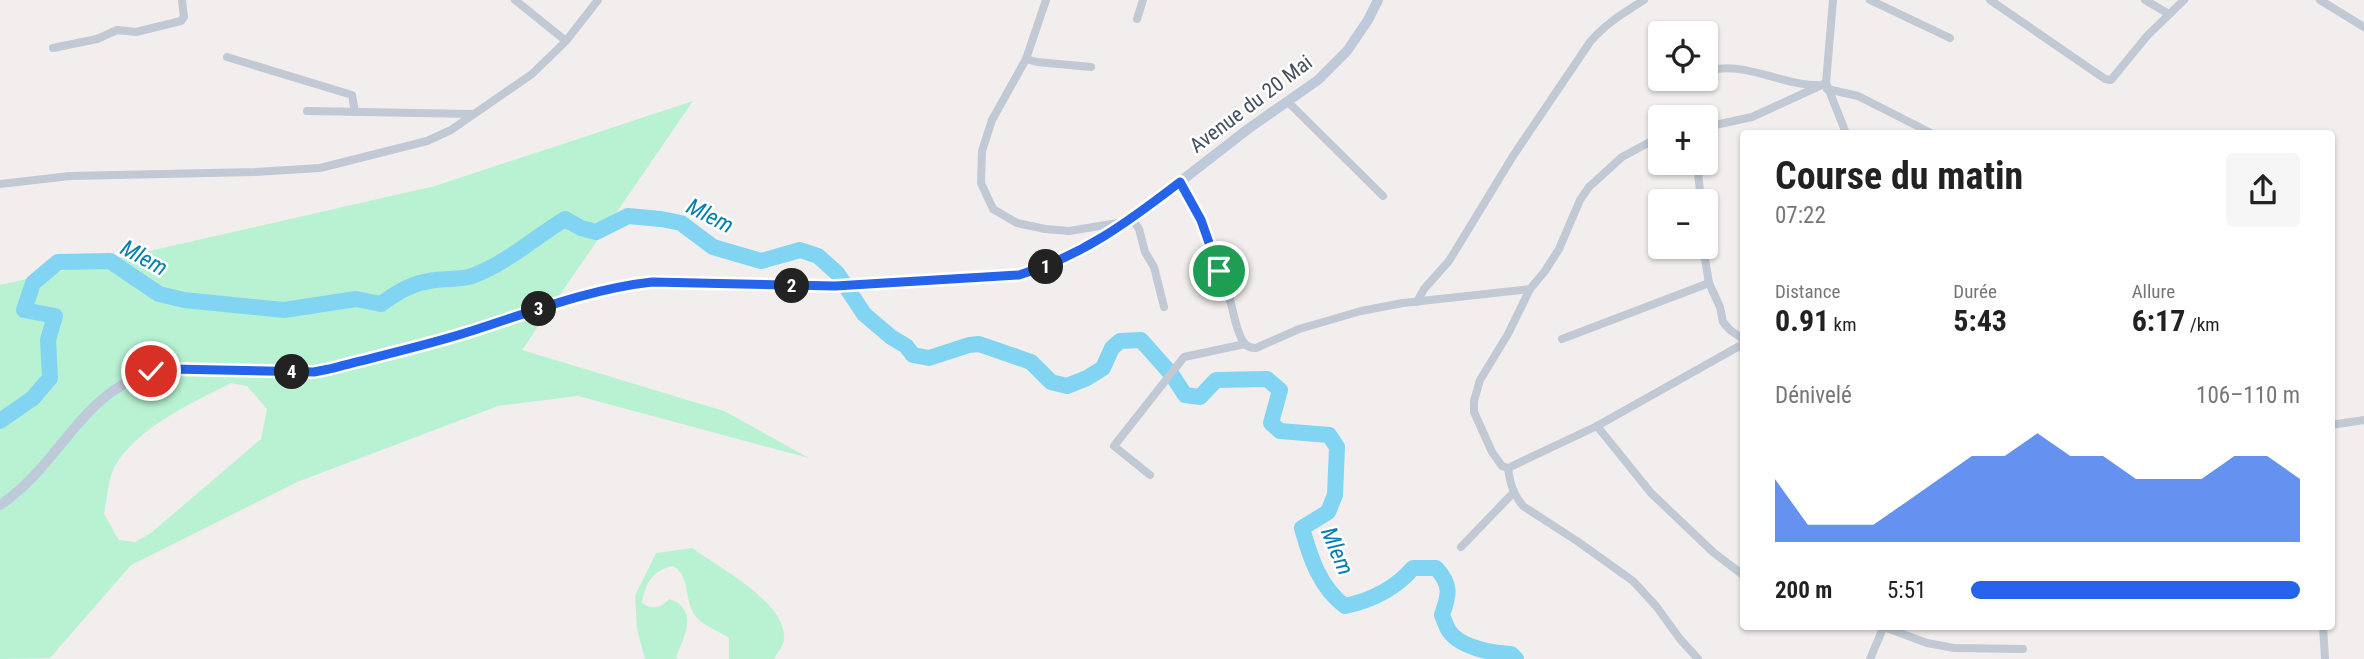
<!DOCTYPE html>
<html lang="fr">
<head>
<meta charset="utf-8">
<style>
	:root { --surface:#fff; --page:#f6f6f6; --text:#222; --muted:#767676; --accent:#2563eb }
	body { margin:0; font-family:"Roboto Condensed",sans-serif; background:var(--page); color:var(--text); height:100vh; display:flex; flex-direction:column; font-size:26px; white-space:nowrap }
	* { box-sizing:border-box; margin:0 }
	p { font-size:23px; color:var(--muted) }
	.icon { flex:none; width:38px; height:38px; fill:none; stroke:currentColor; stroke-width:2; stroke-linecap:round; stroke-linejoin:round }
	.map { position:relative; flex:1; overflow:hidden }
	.details { position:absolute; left:1740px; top:130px; width:595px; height:500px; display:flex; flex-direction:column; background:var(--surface); border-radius:7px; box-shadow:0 2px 5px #0004 }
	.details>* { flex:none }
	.buttons { position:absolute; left:1648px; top:21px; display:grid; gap:14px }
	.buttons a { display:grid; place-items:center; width:70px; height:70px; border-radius:7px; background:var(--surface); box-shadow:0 2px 5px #0004; font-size:35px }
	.pin { position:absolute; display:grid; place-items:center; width:60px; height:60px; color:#fff; margin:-30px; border:4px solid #fff; border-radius:50%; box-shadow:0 2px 7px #0007 }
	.km { position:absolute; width:35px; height:35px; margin:-18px; border-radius:50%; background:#222; color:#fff; font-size:19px; line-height:35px; text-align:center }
	.round { display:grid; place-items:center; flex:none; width:74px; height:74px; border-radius:7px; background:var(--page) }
	.headline { display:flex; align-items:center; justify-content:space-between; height:119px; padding:0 35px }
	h1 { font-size:38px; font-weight:700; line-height:52px }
	.figures { display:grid; grid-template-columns:repeat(3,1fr); gap:10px; height:119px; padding:7px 35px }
	.figures div { display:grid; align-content:center }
	.figures b { font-size:30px; font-weight:700 }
	.figures small { font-size:19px; font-weight:400 }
	.figures p { font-size:19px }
	.chart { height:196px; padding:14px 35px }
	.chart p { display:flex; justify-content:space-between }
	.chart svg { width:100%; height:126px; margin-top:7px; fill:var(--accent); opacity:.7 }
	ul { padding:0 35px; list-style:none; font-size:23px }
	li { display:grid; grid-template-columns:112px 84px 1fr; align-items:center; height:52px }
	li i { height:18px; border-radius:9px; background:var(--accent) }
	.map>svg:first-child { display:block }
	.green { fill:#b8f2d2; fill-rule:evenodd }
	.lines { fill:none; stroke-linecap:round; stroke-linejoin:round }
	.river { stroke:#81d5f3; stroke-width:16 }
	.street { stroke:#c0c9d4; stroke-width:8 }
	.secondary { stroke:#becad9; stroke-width:10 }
	.route-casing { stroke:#fff; stroke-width:14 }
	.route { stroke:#2563eb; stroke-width:9 }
	.labels { text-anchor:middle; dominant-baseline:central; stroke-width:5; stroke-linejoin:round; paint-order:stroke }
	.street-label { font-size:21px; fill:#44505d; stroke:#fff }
	.water-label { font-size:23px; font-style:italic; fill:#027fac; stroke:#fff }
</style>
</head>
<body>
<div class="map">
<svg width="2364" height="659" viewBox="0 0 2364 659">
	<rect width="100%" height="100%" fill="#f1eeed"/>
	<g class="green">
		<path d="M 693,101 L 522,350 L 724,411 L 809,458 L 578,396 L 498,406 L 297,482 L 131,565 L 50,658 L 0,659 L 0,285 L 435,186 ZM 231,383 L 247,386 L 267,409 L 261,439 L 151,533 L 135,542 L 119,540 L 104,514 C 107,499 108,479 115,466 C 137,428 193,402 231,383 Z"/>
		<path d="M 692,548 C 718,567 788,603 784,640 C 783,647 777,653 774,659 L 729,659 L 729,638 C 720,632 707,627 699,620 C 682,604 692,576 673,566 C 653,570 645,583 642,603 C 652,610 661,608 669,599 C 699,609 685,635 676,657 L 678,659 L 645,659 L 637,629 L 635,596 L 656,553 Z"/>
	</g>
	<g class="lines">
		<path class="river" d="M 0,421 L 33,398 L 50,378 L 48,340 L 55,316 L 24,310 L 33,283 L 58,262 L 110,261 L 159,294 L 184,300 L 284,310 L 356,299 L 381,304 C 399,291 412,283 435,280 C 447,278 461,280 472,276 C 507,263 534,238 565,219 L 581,228 L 596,232 L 628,216 L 661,219 L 681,223 L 713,247 L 761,261 L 800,250 L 818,256 L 837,273 L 864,314 L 891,337 L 906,346 L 913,355 L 929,358 L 969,345 L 979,344 L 1031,362 L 1051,382 L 1067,386 L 1087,378 L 1103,368 L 1112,348 L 1120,341 L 1141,340 L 1172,375 L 1185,395 L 1200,397 L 1216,380 L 1267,379 L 1280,390 L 1271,423 L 1280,431 L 1329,435 L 1337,447 L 1335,495 L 1328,512 L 1302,528 C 1310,557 1320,588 1345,606 C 1373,600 1395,589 1413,568 L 1436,568 C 1452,585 1449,595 1442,615 C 1444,620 1446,626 1449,631 C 1461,648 1492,653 1511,654 L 1516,659"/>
		<g class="street">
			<polyline points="515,0 566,41"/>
			<polyline points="1046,0 1026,59 992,120 982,151 981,183 993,209 1017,223 1045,229 1069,231 1124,222"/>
			<polyline points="1833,0 1826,83 1846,133"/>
			<polyline points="1870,0 1950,38"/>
			<polyline points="1990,0 2105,79 2111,80 2147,36 2184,0"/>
			<polyline points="2145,0 2169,14"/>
			<polyline points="2320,0 2364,27"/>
			<polyline points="1137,19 1143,0"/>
			<polyline points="53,48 97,39 117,30 136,32 181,21 184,17 182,0"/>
			<polyline points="227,57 352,95 355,112"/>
			<polyline points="1026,59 1037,62 1091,67"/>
			<path d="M 1706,71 C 1744,60 1780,85 1817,85"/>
			<polyline points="1687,80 1689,79"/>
			<polyline points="1827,89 1858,96 1931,133"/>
			<polyline points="1288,102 1383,196"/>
			<polyline points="307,111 472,114"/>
			<polyline points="1706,127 1752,117 1826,83"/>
			<path d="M 1661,136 L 1622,157 L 1589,187 L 1580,200 L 1559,249 L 1545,271 L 1530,289 L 1508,334 L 1480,380 L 1474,401 L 1474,412 L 1492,452 L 1502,466 L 1508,468 C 1510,483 1513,494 1523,506 L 1577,541 L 1633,581 L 1656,606 L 1680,639 L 1698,659"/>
			<polyline points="1697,163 1701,201"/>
			<path d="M 1180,182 C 1201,216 1214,256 1228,293 C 1233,307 1236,335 1246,345 C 1250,348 1252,348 1256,348 L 1299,329 L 1361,311 L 1403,303 L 1530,289"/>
			<polyline points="0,184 70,176 255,172 320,168 427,141 451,130 532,74 566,41 598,0"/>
			<polyline points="1132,219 1139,229 1145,252 1154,267 1164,307"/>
			<polyline points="1703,247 1709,283 1720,307 1723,322 1730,330 1743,339"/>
			<path d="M 1417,302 L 1424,289 L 1449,261 L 1513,156 L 1590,42 C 1606,23 1624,13 1644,0"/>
			<polyline points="1562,339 1709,283"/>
			<polyline points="2331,425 2364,420"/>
			<polyline points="1597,426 1651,493 1713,552 1743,575"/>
			<polyline points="1508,468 1597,426 1743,344"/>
			<polyline points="1150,475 1114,446 1184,357 1245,344"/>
			<polyline points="1461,547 1514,492"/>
			<polyline points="2323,626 2325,659"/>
			<polyline points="1884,627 1927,643 1954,648 2023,649"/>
			<polyline points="1870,659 1884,626"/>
		</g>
		<path class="secondary" d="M 0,505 C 65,462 84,379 171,369 L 314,372 L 329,369 C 374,357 420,347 465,333 C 526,314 588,289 652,282 L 835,286 L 929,279 L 1005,277 L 1048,266 L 1077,253 L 1132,219 L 1248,129 L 1318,80 L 1347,51 L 1368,20 L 1378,0"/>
	</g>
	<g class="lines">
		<defs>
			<path id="route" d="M 151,371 L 171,369 L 314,372 L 329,369 C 374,357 420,347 465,333 C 526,314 588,289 652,282 L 835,286 L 1019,275 C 1082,256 1128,222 1180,182 L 1201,220 L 1219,271"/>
		</defs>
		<use href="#route" class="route-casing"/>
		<use href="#route" class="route"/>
	</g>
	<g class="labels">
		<g class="street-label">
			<text transform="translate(1251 104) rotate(-37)">Avenue du 20 Mai</text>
		</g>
		<g class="water-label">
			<text transform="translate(710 216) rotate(27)">Mlem</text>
			<text transform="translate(144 258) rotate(29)">Mlem</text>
			<text transform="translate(1337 551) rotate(67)">Mlem</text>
		</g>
	</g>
</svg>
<div class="buttons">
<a><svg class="icon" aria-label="locate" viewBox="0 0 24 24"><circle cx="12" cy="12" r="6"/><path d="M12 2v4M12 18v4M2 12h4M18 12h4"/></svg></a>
<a>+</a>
<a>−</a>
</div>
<div class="pin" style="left:1219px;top:271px;background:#1e9e55"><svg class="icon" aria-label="arrive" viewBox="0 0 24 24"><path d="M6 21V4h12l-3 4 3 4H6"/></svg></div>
<div class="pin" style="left:151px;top:371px;background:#d93025"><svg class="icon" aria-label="check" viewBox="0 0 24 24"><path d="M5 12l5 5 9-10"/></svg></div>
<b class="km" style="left:1046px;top:267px">1</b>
<b class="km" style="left:792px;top:286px">2</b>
<b class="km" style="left:539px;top:309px">3</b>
<b class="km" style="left:292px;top:372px">4</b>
<section class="details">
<div class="headline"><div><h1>Course du matin</h1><p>07:22</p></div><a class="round"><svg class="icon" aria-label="share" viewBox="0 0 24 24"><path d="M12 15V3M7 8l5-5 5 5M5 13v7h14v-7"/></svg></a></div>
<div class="figures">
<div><p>Distance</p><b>0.91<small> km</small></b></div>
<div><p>Durée</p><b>5:43</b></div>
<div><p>Allure</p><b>6:17<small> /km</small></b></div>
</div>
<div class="chart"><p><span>Dénivelé</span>106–110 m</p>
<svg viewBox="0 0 160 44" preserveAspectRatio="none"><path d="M0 44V22L10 38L20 38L30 38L40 30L50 22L60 14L70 14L80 6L90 14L100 14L110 22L120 22L130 22L140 14L150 14L160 22V44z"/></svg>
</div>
<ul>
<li><b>200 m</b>5:51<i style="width:100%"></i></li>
</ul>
</section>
</div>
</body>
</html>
